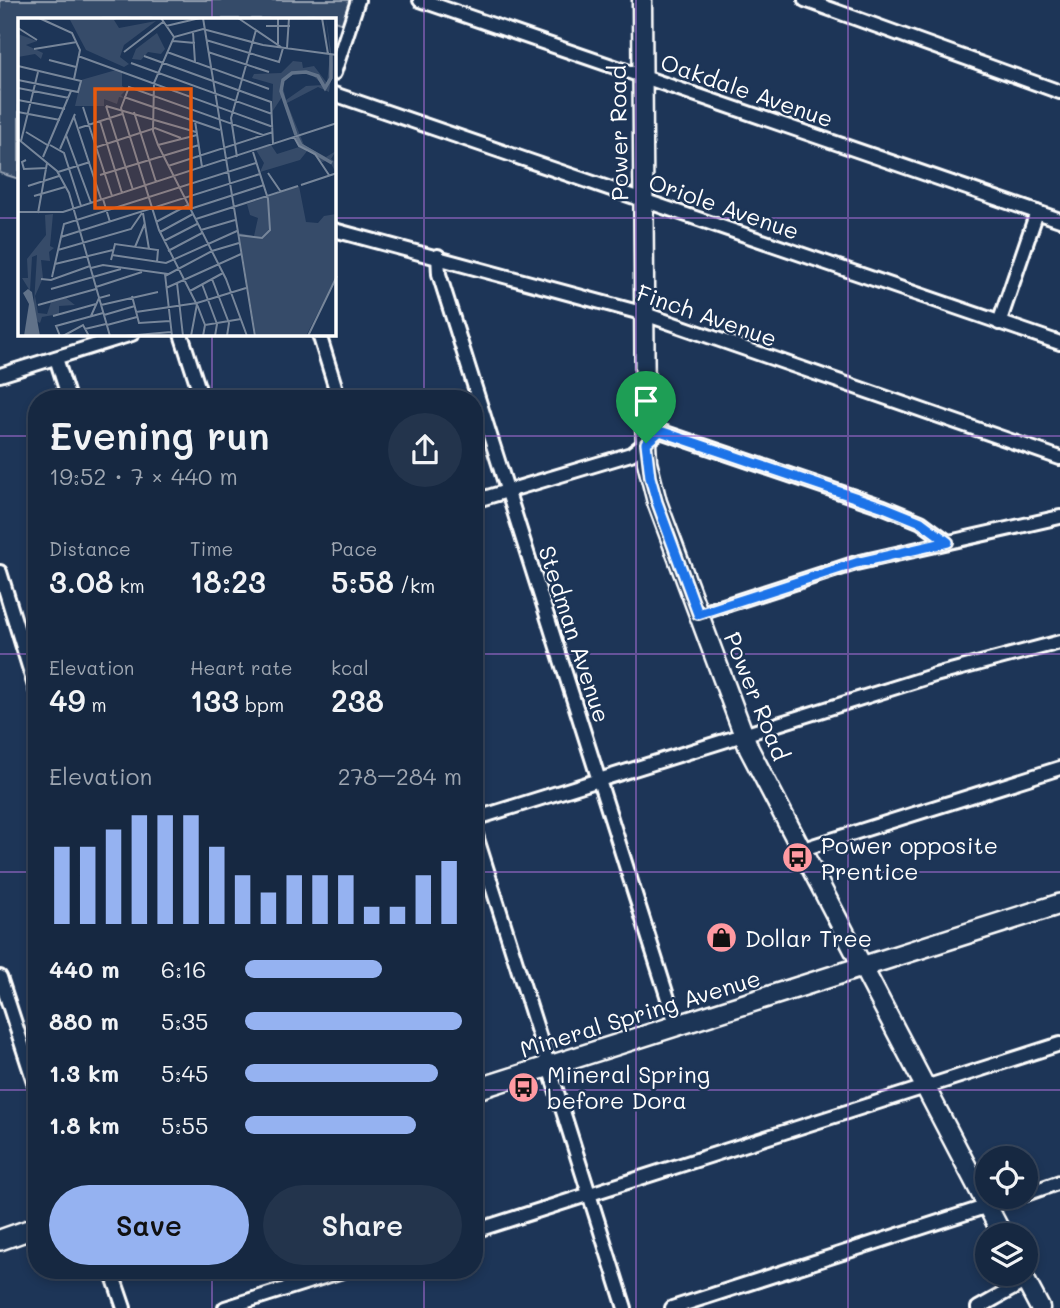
<!DOCTYPE html>
<html lang="en">
<head>
<meta charset="utf-8">
<style>
	:root { --surface:#162841; --page:#23344c; --text:#f1f3f6; --muted:#9ea6b1; --line:#35445a; --accent:#95b2f1 }
	body { margin:0; font-family:Mali,sans-serif; background:var(--page); color:var(--text); height:100vh; display:flex; flex-direction:column; font-size:26px; white-space:nowrap }
	* { box-sizing:border-box; margin:0 }
	p { font-size:23px; color:var(--muted) }
	.icon { flex:none; width:38px; height:38px; fill:none; stroke:currentColor; stroke-width:2; stroke-linecap:round; stroke-linejoin:round }
	.map { position:relative; flex:1; overflow:hidden }
	.drawer { position:absolute; left:28px; top:390px; width:455px; height:889px; display:flex; flex-direction:column; background:var(--surface); border-radius:28px; box-shadow:0 4px 10px #0003,0 0 0 2px var(--line) }
	.drawer>* { flex:none }
	.buttons { position:absolute; left:975px; top:1146px; display:grid; gap:14px }
	.buttons a { display:grid; place-items:center; width:63px; height:63px; border-radius:50%; background:var(--surface); box-shadow:0 4px 10px #0003,0 0 0 2px var(--line); font-size:35px }
	.pin { position:absolute; display:grid; place-items:center; width:60px; height:60px; color:#fff; margin:-72px -30px; border-radius:50% 50% 50% 0; rotate:-45deg; box-shadow:0 0 7px #0007 }
	.pin .icon { rotate:45deg }
	.round { display:grid; place-items:center; flex:none; width:74px; height:74px; border-radius:37px; background:var(--page) }
	.head { display:flex; align-items:center; justify-content:space-between; height:119px; padding:0 21px }
	h1 { font-size:38px; font-weight:600; line-height:52px }
	.metrics { display:grid; grid-template-columns:repeat(3,1fr); gap:10px; height:119px; padding:7px 21px }
	.metrics div { display:grid; align-content:center }
	.metrics b { font-size:30px; font-weight:600 }
	.metrics small { font-size:19px; font-weight:400 }
	.metrics p { font-size:19px }
	.chart { height:196px; padding:14px 21px }
	.chart p { display:flex; justify-content:space-between }
	.chart svg { width:100%; height:126px; margin-top:7px; stroke:var(--accent); stroke-width:6 }
	.action { display:flex; gap:14px; margin-top:auto; padding:14px 21px }
	.action a { flex:1; height:80px; border-radius:42px; background:var(--accent); color:#111; font-size:28px; font-weight:600; line-height:80px; text-align:center }
	.action a+a { background:var(--page); color:var(--text) }
	ul { padding:0 21px; list-style:none; font-size:23px }
	li { display:grid; grid-template-columns:112px 84px 1fr; align-items:center; height:52px }
	li i { height:18px; border-radius:9px; background:var(--accent) }
	.map>svg:first-child { display:block }
	.green { fill:#364b69; stroke:#9aa5b4; stroke-width:2 }
	.lines { fill:none; stroke-linecap:round; stroke-linejoin:round }
	.minor-casing { stroke:#fff; stroke-width:18 }
	.secondary-casing { stroke:#fff; stroke-width:23 }
	.primary-casing { stroke:#fff; stroke-width:24 }
	.minor { stroke:#1d3557; stroke-width:12 }
	.secondary { stroke:#1d3557; stroke-width:18 }
	.primary { stroke:#1d3557; stroke-width:19 }
	.route-casing { stroke:#fff; stroke-width:14 }
	.route { stroke:#1a73e8; stroke-width:9 }
	.grid { fill:none; stroke:#a36bd2; stroke-width:2; stroke-opacity:0.55 }
	.labels { text-anchor:middle; dominant-baseline:central; stroke-width:5; stroke-linejoin:round; paint-order:stroke }
	.street-label { font-size:23px; fill:#fff; stroke:#1d3557 }
	.poi-label { font-size:23px; fill:#fff; stroke:#1d3557; text-anchor:start }
	.inset-river { fill:none; stroke:#617289; stroke-width:3.5 }
	.inset-road { fill:none; stroke:#77869a; stroke-width:2 }
	.view { fill:#e8590c; fill-opacity:0.15; stroke:#e8590c; stroke-width:3.5 }
	.inset-edge { fill:none; stroke:#fff; stroke-width:3.5 }
</style>
</head>
<body>
<div class="map">
<svg width="1060" height="1308" viewBox="0 0 1060 1308">
	<rect width="100%" height="100%" fill="#1d3557"/>
	<filter id="ink" filterUnits="userSpaceOnUse"><feTurbulence type="fractalNoise" baseFrequency=".0143" numOctaves="2"/><feDisplacementMap in="SourceGraphic" scale="14" xChannelSelector="R" yChannelSelector="G"/><feConvolveMatrix kernelMatrix="1 2 1 2 8 2 1 2 1" color-interpolation-filters="sRGB"/></filter>
	<g filter="url(#ink)">
		<polygon class="green" points="0,0 356,0 350,26 312,14 296,19 19,19 19,179 0,173"/>
		<g class="lines">
			<defs>
				<g id="minor">
					<polyline points="420,0 1060,220"/>
					<polyline points="805,0 1060,92"/>
					<polyline points="334,73 358,0"/>
					<polyline points="334,94 1060,343"/>
					<polyline points="334,230 645,314 1060,458"/>
					<polyline points="438,256 439,274 676,1024"/>
					<polyline points="999,323 1037,212"/>
					<polyline points="181,334 202,399"/>
					<polyline points="319,334 339,399"/>
					<polyline points="56,358 69,399"/>
					<polyline points="0,375 132,334"/>
					<polyline points="474,501 631,454 660,431 884,507 921,522 948,542"/>
					<polyline points="0,572 37,693"/>
					<polyline points="698,614 856,563 1060,517"/>
					<polyline points="474,819 935,675 1060,642"/>
					<polyline points="474,829 625,1308"/>
					<polyline points="803,849 1060,768"/>
					<polyline points="0,977 37,1091"/>
					<polyline points="1026,1194 1060,1182"/>
					<polyline points="474,1231 1060,1044"/>
					<polyline points="111,1270 124,1308"/>
					<polyline points="225,1308 346,1270"/>
					<polyline points="672,1308 1016,1197"/>
					<polyline points="978,1308 1026,1281"/>
				</g>
				<g id="secondary">
					<polyline points="642,0 645,424 647,462 657,502 749,749 1003,1236"/>
					<polyline points="1022,1274 1040,1308"/>
				</g>
				<g id="primary">
					<polyline points="474,1090 1060,904"/>
					<polyline points="0,1240 37,1227"/>
				</g>
			</defs>
			<use href="#minor" class="minor-casing"/>
			<use href="#secondary" class="secondary-casing"/>
			<use href="#primary" class="primary-casing"/>
			<use href="#minor" class="minor"/>
			<use href="#secondary" class="secondary"/>
			<use href="#primary" class="primary"/>
		</g>
	</g>
	<g class="lines" filter="url(#ink)">
		<defs>
			<polygon id="route" points="660,431 884,507 921,522 948,542 856,563 698,614 657,502 650,477 646,443"/>
		</defs>
		<use href="#route" class="route-casing"/>
		<use href="#route" class="route"/>
	</g>
	<path class="grid" d="M 212,0 L 212,19M 424,0 L 424,399M 636,0 L 636,1308M 848,0 L 848,1308M 0,218 L 19,218M 334,218 L 1060,218M 212,334 L 212,399M 0,436 L 37,436M 474,436 L 1060,436M 0,654 L 37,654M 474,654 L 1060,654M 0,872 L 37,872M 474,872 L 1060,872M 0,1090 L 37,1090M 474,1090 L 1060,1090M 212,1270 L 212,1308M 424,1270 L 424,1308"/>
	<defs>
		<symbol id="bus-disc" viewBox="-11 -11 22 22"><circle r="9.5" fill="#ff9aa2" stroke="#1d3557"/><path d="M-5-6H5V4H4V6H2V4H-2V6H-4V4H-5ZM-3.5-4V0h7V-4ZM-3.5 1.2v1.5H-2V1.2ZM2 1.2v1.5H3.5V1.2Z" fill="#111"/></symbol>
		<symbol id="shop-disc" viewBox="-11 -11 22 22"><circle r="9.5" fill="#ff9aa2" stroke="#1d3557"/><path d="M-5-2.5h2.3a2.7 3.5 0 0 1 5.4 0H5L5.5 6h-11ZM-1.5-2.5h3a1.5 2.3 0 0 0-3 0Z" fill="#111"/></symbol>
	</defs>
	<g fill-rule="evenodd">
		<use href="#bus-disc" x="780" y="840" width="35" height="35"/>
		<use href="#shop-disc" x="704" y="920" width="35" height="35"/>
		<use href="#bus-disc" x="506" y="1070" width="35" height="35"/>
	</g>
	<g class="labels">
		<g class="street-label">
			<text transform="translate(747 90) rotate(19)">Oakdale Avenue</text>
			<text transform="translate(618 133) rotate(-91)">Power Road</text>
			<text transform="translate(724 206) rotate(19)">Oriole Avenue</text>
			<text transform="translate(707 315) rotate(19)">Finch Avenue</text>
			<text transform="translate(575 634) rotate(72)">Stedman Avenue</text>
			<text transform="translate(757 696) rotate(68)">Power Road</text>
			<text transform="translate(640 1013) rotate(-17)">Mineral Spring Avenue</text>
		</g>
		<g class="poi-label">
			<text x="821" y="845">Power opposite<tspan x="821" dy="26">Prentice</tspan></text>
			<text x="745" y="938">Dollar Tree</text>
			<text x="547" y="1074">Mineral Spring<tspan x="547" dy="26">before Dora</tspan></text>
		</g>
	</g>
	<g transform="translate(18 18)">
		<rect width="318" height="318" fill="#1d3557"/>
		<path d="M 51,0 L 101,0 L 96,2 L 101,10 L 138,3 L 106,27 L 102,39 L 111,46 L 106,49 L 68,32 ZM 308,0 L 315,47 L 311,74 L 300,69 L 269,85 L 286,127 L 308,139 L 318,133 L 313,141 L 318,144 L 318,155 L 311,142 L 304,144 L 290,132 L 282,142 L 242,154 L 246,145 L 238,132 L 253,127 L 259,136 L 281,129 L 264,79 L 254,94 L 255,66 L 234,60 L 236,56 L 263,55 L 275,43 L 284,44 L 285,50 L 296,48 L 309,65 L 312,37 ZM 274,54 L 291,54 L 305,67 L 288,68 L 268,82 L 264,65 ZM 139,15 L 147,31 L 143,36 L 130,34 L 123,42 L 114,41 L 118,31 ZM 0,16 L 19,23 L 8,27 L 25,35 L 23,41 L 17,36 L 0,39 ZM 98,52 L 104,54 L 104,68 L 109,71 L 103,77 L 106,80 L 101,79 L 99,86 L 86,81 L 86,88 L 57,88 L 63,62 ZM 281,168 L 288,204 L 300,205 L 306,198 L 318,196 L 318,259 L 288,318 L 238,318 L 221,215 L 236,218 L 240,200 L 232,197 L 229,186 ZM 35,196 L 32,228 L 36,230 L 31,234 L 32,243 L 23,242 L 25,260 L 17,278 L 20,295 L 29,296 L 33,284 L 48,280 L 57,287 L 41,288 L 41,296 L 24,299 L 22,305 L 15,301 L 19,237 L 14,239 L 12,273 L 4,260 L 10,260 L 9,241 L 28,217 L 27,197 Z" fill="#364b69" fill-rule="evenodd"/>
		<path d="M 10,271 L 14,274 L 22,318 L 6,318 L 11,286 L 5,275 Z" fill="#617289"/>
		<path class="inset-river" d="M 278,117 L 263,73 L 265,62 L 274,55 L 288,54 L 300,58 L 307,70 L 313,60 L 313,36M 279,119 L 283,127 L 314,145"/>
		<path class="inset-road" d="M 21,0 L 54,15 L 62,32 L 56,61M 143,0 L 156,19M 185,0 L 237,318M 220,0 L 263,29M 304,0 L 310,36M 148,8 L 182,0M 248,8 L 272,8M 0,10 L 19,22M 175,14 L 177,44M 188,22 L 261,44 L 265,30M 155,23 L 177,25M 260,26 L 260,0M 269,30 L 271,0M 16,31 L 59,24M 106,34 L 145,4M 149,34 L 251,71M 190,34 L 251,54M 60,38 L 255,109M 126,38 L 253,84 L 255,126M 31,42 L 58,49M 113,45 L 254,96M 0,48 L 63,63 L 60,74 L 0,62M 0,70 L 51,80M 106,79 L 202,112M 0,82 L 47,91M 88,88 L 178,114M 88,88 L 115,172M 65,89 L 94,178M 0,94 L 42,102M 116,94 L 138,164M 56,99 L 83,181M 82,103 L 104,175M 177,103 L 184,149M 61,110 L 104,96M 8,114 L 31,128M 48,117 L 73,185M 276,119 L 281,128 L 297,136 L 311,157M 0,121 L 39,153 L 51,175 L 92,318M 3,123 L 20,54M 32,127 L 46,135 L 63,188M 140,127 L 179,117M 79,129 L 137,110 L 163,120M 42,131 L 57,96M 25,139 L 53,73M 219,139 L 213,100 L 238,12M 8,142 L 4,144 L 6,151 L 29,150M 150,148 L 255,114M 40,154 L 72,144M 250,155 L 263,174M 82,157 L 181,127M 283,167 L 319,155M 10,168 L 41,158M 16,178 L 47,169M 85,181 L 92,204M 172,191 L 246,167M 0,194 L 45,194 L 319,105M 20,195 L 29,145M 125,195 L 131,231M 178,201 L 280,168M 138,204 L 170,187M 183,212 L 217,202M 142,214 L 175,196M 220,217 L 244,220 L 252,212 L 250,181 L 235,134M 43,219 L 242,156M 146,223 L 179,206M 117,229 L 127,205M 40,232 L 113,211 L 124,195M 150,233 L 184,215M 94,237 L 148,245 L 219,213M 93,242 L 97,226 L 140,232 L 139,244M 37,246 L 95,232M 73,250 L 85,247 L 150,256M 147,256 L 154,318M 147,258 L 194,233 L 221,225M 34,259 L 46,206 L 238,145M 23,261 L 33,262 L 72,248M 194,261 L 211,305 L 209,318M 159,265 L 165,318M 184,266 L 199,306 L 197,318M 78,269 L 124,254M 148,270 L 223,236M 33,271 L 103,251M 172,273 L 205,255M 114,278 L 121,305 L 152,303M 20,287 L 78,271M 83,287 L 140,274M 118,294 L 179,285 L 228,270M 86,297 L 117,288M 35,298 L 78,286M 73,298 L 81,280 L 92,277M 89,307 L 119,299M 187,307 L 223,301M 67,311 L 88,306M 42,318 L 38,308 L 85,295M 45,318 L 65,307 L 71,318M 107,318 L 153,314M 173,318 L 179,286M 185,318 L 187,307 L 180,289 L 141,212 L 103,90 L 111,69 L 245,117M 229,318 L 208,261 L 140,127 L 135,113 L 136,65 L 156,19 L 185,11 L 245,27 L 319,37M 290,318 L 319,258"/>
		<path class="view" d="M 77,71 L 173,71 L 173,190 L 77,190 Z"/>
		<rect width="318" height="318" class="inset-edge"/>
	</g>
</svg>
<div class="buttons">
<a><svg class="icon" aria-label="locate" viewBox="0 0 24 24"><circle cx="12" cy="12" r="6"/><path d="M12 2v4M12 18v4M2 12h4M18 12h4"/></svg></a>
<a><svg class="icon" aria-label="layers" viewBox="0 0 24 24"><path d="M12 4l9 5-9 5-9-5zM3 14l9 5 9-5"/></svg></a>
</div>
<div class="pin" style="left:646px;top:443px;background:#1e9e55"><svg class="icon" aria-label="arrive" viewBox="0 0 24 24"><path d="M6 21V4h12l-3 4 3 4H6"/></svg></div>
<section class="drawer">
<div class="head"><div><h1>Evening run</h1><p>19:52 · 7 × 440 m</p></div><a class="round"><svg class="icon" aria-label="share" viewBox="0 0 24 24"><path d="M12 15V3M7 8l5-5 5 5M5 13v7h14v-7"/></svg></a></div>
<div class="metrics">
<div><p>Distance</p><b>3.08<small> km</small></b></div>
<div><p>Time</p><b>18:23</b></div>
<div><p>Pace</p><b>5:58<small> /km</small></b></div>
</div>
<div class="metrics">
<div><p>Elevation</p><b>49<small> m</small></b></div>
<div><p>Heart rate</p><b>133<small> bpm</small></b></div>
<div><p>kcal</p><b>238</b></div>
</div>
<div class="chart"><p><span>Elevation</span>278–284 m</p>
<svg viewBox="0 0 160 44" preserveAspectRatio="none"><path d="M5 44V17M15 44V17M25 44V11M35 44V6M45 44V6M55 44V6M65 44V17M75 44V27M85 44V33M95 44V27M105 44V27M115 44V27M125 44V38M135 44V38M145 44V27M155 44V22"/></svg>
</div>
<ul>
<li><b>440 m</b>6:16<i style="width:63%"></i></li>
<li><b>880 m</b>5:35<i style="width:100%"></i></li>
<li><b>1.3 km</b>5:45<i style="width:89%"></i></li>
<li><b>1.8 km</b>5:55<i style="width:79%"></i></li>
</ul>
<div class="action"><a>Save</a><a>Share</a></div>
</section>
</div>
</body>
</html>
